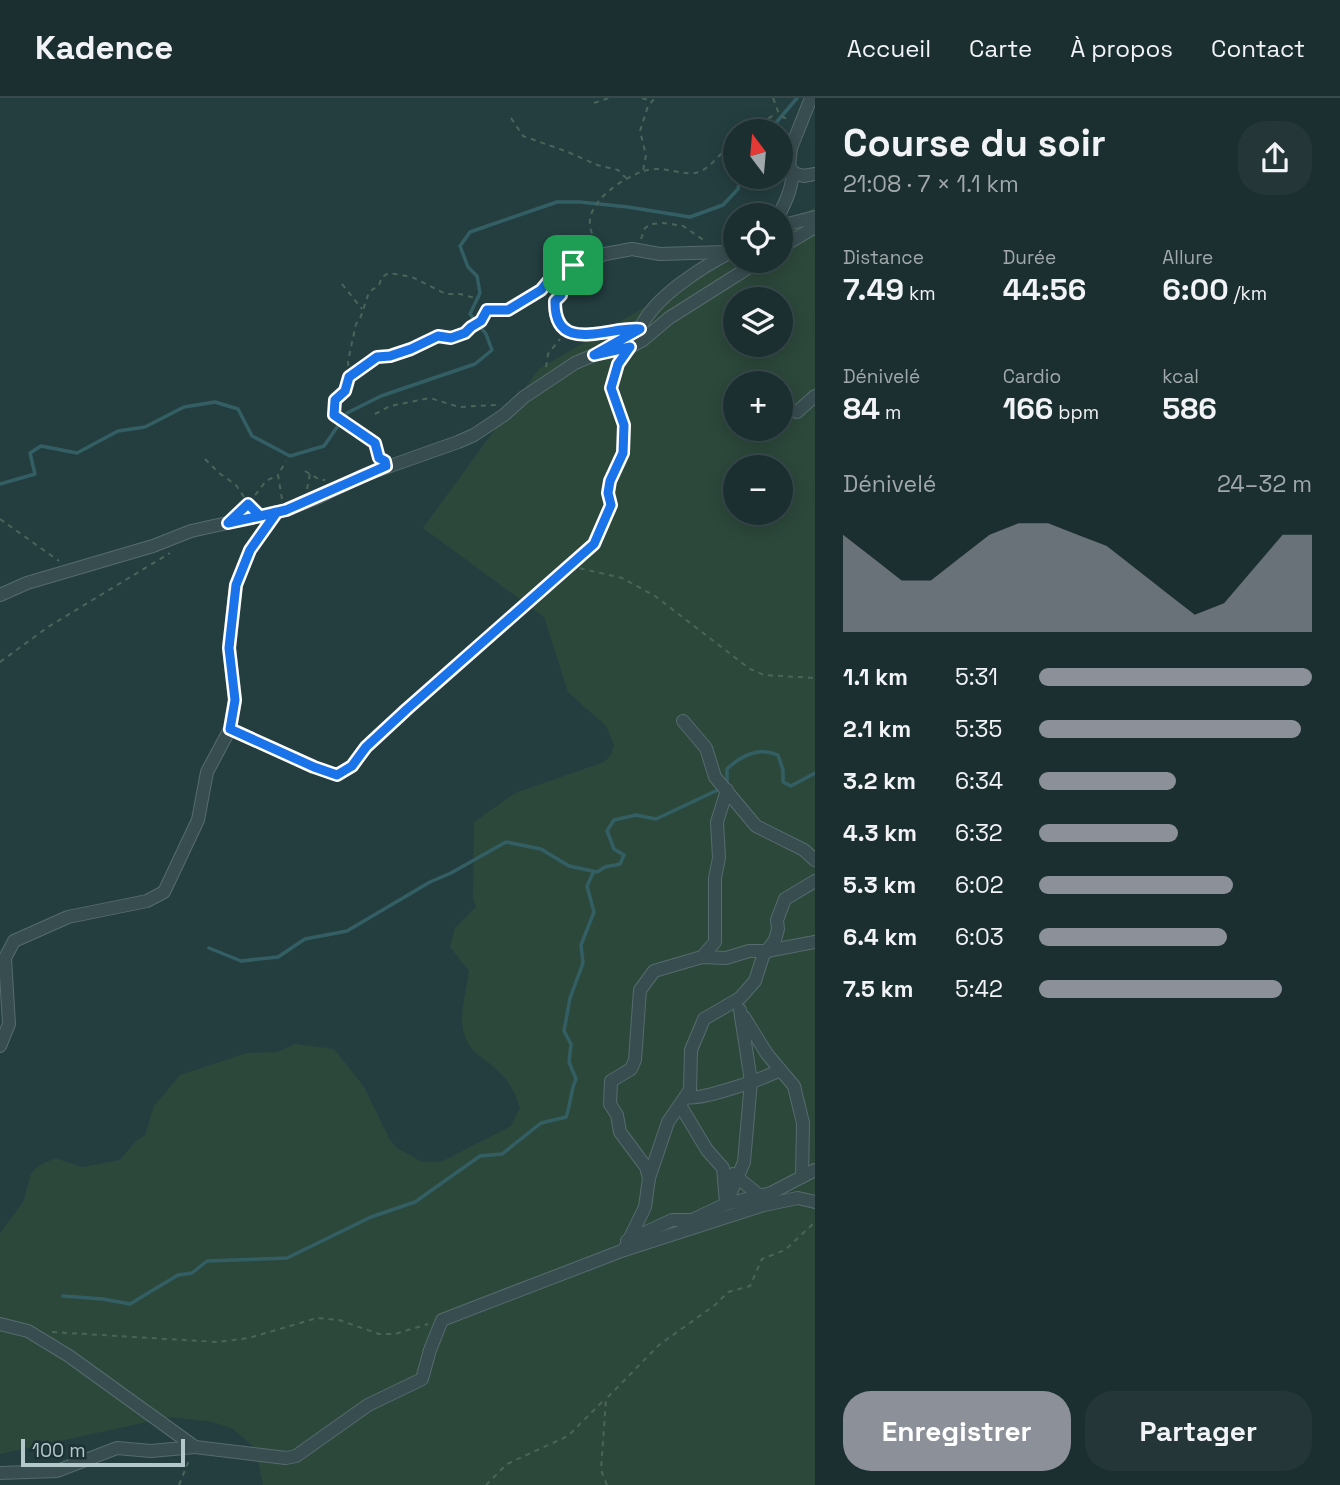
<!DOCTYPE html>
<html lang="fr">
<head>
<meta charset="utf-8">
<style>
	:root { --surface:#1b2e30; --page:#243638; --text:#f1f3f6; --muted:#a0a8ab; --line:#394a4c; --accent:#8c9099 }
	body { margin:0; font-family:"Space Grotesk",sans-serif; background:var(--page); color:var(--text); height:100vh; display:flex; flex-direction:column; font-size:26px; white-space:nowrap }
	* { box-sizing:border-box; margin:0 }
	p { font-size:23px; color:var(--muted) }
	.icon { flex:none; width:38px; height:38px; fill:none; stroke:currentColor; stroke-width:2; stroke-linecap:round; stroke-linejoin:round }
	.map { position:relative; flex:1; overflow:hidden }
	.drawer { display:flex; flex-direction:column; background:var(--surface); width:525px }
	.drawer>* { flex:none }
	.needle { width:46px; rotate:344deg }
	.buttons { position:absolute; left:723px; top:21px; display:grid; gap:14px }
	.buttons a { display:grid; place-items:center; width:70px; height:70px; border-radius:50%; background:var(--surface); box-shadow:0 4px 18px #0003,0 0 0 2px var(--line); font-size:35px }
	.scale { position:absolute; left:21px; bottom:18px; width:164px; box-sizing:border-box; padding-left:7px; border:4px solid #b4c8ca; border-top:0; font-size:19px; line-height:24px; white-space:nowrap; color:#b4c8ca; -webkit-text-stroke:5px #1d3235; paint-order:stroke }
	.pin { position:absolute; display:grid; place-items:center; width:60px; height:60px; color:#fff; margin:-30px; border-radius:14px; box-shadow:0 4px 10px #0006 }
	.round { display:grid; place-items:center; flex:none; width:74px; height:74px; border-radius:28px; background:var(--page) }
	.headline { display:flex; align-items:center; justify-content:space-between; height:119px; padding:0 28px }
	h1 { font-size:38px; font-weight:600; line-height:52px }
	.metrics { display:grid; grid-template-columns:repeat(3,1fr); gap:10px; height:119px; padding:7px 28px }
	.metrics div { display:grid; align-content:center }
	.metrics b { font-size:30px; font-weight:600 }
	.metrics small { font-size:19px; font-weight:400 }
	.metrics p { font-size:19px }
	.chart { height:196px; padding:14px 28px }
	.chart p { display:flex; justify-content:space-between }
	.chart svg { width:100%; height:126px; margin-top:7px; fill:var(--accent); opacity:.7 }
	.action { display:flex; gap:14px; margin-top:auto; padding:14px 28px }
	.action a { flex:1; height:80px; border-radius:28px; background:var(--accent); color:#fff; font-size:28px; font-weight:600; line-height:80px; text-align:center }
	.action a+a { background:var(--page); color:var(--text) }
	ul { padding:0 28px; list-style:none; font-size:23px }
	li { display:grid; grid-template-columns:112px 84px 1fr; align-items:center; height:52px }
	li i { height:18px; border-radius:9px; background:var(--accent) }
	header { display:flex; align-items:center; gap:42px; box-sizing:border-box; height:98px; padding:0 35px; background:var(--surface); border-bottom:2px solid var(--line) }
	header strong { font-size:33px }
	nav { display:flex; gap:38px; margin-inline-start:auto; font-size:24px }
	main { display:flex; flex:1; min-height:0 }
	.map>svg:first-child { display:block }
	.green { fill:#2c483b; fill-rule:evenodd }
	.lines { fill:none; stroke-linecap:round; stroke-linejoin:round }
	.stream { stroke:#335f64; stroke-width:3.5 }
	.minor-casing { stroke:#566b6d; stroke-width:14 }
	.path { stroke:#4b645a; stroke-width:2; stroke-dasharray:5 5; stroke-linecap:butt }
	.minor { stroke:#384d50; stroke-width:12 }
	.route-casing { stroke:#fff; stroke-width:14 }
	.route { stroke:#1a73e8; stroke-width:9 }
</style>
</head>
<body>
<header>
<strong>Kadence</strong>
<nav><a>Accueil</a><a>Carte</a><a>À propos</a><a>Contact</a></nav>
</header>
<main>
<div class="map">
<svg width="815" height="1387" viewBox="0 0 815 1387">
	<rect width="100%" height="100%" fill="#243e40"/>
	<path class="green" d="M 815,109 L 815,1387 L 263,1387 L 256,1351 L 233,1331 L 213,1324 L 170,1319 L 0,1356 L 0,1135 L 23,1104 L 31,1076 L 37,1069 L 55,1060 L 82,1069 L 120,1062 L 136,1043 L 145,1037 L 154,1008 L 180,977 L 247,955 L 277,954 L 295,946 L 334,951 L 364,989 L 390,1042 L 397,1050 L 422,1064 L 441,1064 L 511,1028 L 520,1010 C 516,998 512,987 502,977 C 484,957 463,955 462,922 C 462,906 467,889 469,873 L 450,849 L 455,830 L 476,809 L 473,800 L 474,724 L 515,695 L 604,664 L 611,657 L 614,647 L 606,628 L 568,594 L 544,519 L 423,430 L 539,271 L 735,156 L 735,163 L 780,163 L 781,129 ZM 735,201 L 780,201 L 780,247 L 735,247 ZM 735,285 L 780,285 L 780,331 L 735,331 ZM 735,369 L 780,369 L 780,415 L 735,415 Z"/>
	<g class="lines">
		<g class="stream">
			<polyline points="769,33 797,0"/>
			<polyline points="0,386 35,376 30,355 41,348 77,355 118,333 145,329 184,309 215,304 238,311 252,338 290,358 324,348 347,315 381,298 475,266 492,252 486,236 470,216 480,195 477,178 468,169 460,148 470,134 557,104 580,104 628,109 690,119 723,107 738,91 740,79"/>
			<path d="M 727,686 L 727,671 C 742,657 758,649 778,657 L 783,672 L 783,684 L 791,688 L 815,675"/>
			<polyline points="209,850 241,863 278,859 305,841 347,833 430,784 451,775 506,744 541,751 569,768 597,774 605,769 620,766 624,757 614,751 607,733 614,722 636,717 656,721 722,690"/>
			<path d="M 63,1198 L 103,1201 L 130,1206 L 178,1177 L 192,1175 L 207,1163 L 287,1160 L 371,1119 L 415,1104 L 480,1058 L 502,1056 L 541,1025 L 566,1019 C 571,1006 570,994 576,981 L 569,964 L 571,946 L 564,933 L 570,900 L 583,865 L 581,847 L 594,814 L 587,788 L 593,775"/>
		</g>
		<defs>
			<g id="minor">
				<polyline points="789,68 791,50 811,0"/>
				<polyline points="793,75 804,78 815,76"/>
				<path d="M 779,117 C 785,105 794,87 792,72 L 784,66"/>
				<polyline points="780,128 815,119"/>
				<polyline points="780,150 815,129"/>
				<path d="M 574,167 C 563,175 558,184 561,197 L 555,203 C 554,258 610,228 640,231 C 653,199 705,167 735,152"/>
				<polyline points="507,212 541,192 556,175 605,156 632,151 660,156 725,154"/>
				<polyline points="797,314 815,298"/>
				<polyline points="0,497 27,485 153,448 191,433 286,412 319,399 362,378 458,344 474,337 504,317 524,299 575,265 594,257 630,249 643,242 669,220 759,163"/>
				<polyline points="683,623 706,650 715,679 756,728 804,752 815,762"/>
				<polyline points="702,859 715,844 715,780 719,760 717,724 727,692"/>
				<polyline points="744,919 767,956 794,988 803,1025 802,1079"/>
				<polyline points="0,948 9,926 5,860 14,843 68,819 147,803 164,794 198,722 207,674 230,631 235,602 229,549 236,487 250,452 277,414"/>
				<path d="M 686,999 C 701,1003 765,980 780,972"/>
				<polyline points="680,1007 707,1052 723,1070 726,1105"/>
				<polyline points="733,1076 760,1098"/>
				<polyline points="649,1080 646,1069 620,1034 617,1017 610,1006 611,983 631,971 635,962 640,892 654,873 702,859 726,860 749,853 767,853 815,844"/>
				<polyline points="726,1106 744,1064 751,983 740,912"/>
				<polyline points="627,1143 672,1122 692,1122 726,1106 771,1095 815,1072"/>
				<polyline points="624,1152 645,1109 649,1080 668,1024 690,992 691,952 704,921 740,900 755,883 763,858 775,842 778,831 777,822 785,801 815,783"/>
				<polyline points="0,1226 28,1233 69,1258 195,1349 286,1360 296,1358 368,1307 422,1281 430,1252 442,1222 624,1152 764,1107 798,1100 815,1104"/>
				<polyline points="0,1375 57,1373 117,1350 151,1353 195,1349"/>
			</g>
		</defs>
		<use href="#minor" class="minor-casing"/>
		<g class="path">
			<polyline points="642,0 652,3"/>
			<path d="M 773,0 C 778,12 777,18 790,22"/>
			<polyline points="594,5 609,0"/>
			<polyline points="511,20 523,38 568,54 597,67 618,72 626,80"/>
			<polyline points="753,33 761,25 777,15"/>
			<path d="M 644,73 C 663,67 679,77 695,75 C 711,72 721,52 735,44"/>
			<polyline points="641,141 645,130 651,126 663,125 683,128 705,143"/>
			<path d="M 595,145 C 594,140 591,134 590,128 C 587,102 623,81 643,73 L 646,57 L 640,33 L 648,8 L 655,0"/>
			<polyline points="342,186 362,211"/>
			<polyline points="546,269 548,256 560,241"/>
			<polyline points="350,278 377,259 390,258 411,251 438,238 451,240 465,235 471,229 481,223 487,212 497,212"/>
			<polyline points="375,316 390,308 430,300 459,309 496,307"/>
			<polyline points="380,360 375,345 334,318 335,302 347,289 349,279 348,263 356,226 360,221 369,194 379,187 382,179 389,175 412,179 446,196 460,196 475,200"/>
			<polyline points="205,361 219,375 236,387 250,408"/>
			<polyline points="305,373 320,382 325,382"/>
			<polyline points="307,391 310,376"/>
			<polyline points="282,401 278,377 286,363"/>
			<polyline points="249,405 266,383 278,377"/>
			<polyline points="0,421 59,463"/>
			<polyline points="570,468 622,480 655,498 750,571 764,577 815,580"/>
			<polyline points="0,564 48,529 170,455"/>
			<polyline points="240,635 314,669 337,677 352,668 366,648 406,611 594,446 611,407 608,390 623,355 625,345 624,326 611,290 619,264"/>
			<polyline points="52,1234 217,1244 249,1240 317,1220 339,1222 379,1236 395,1236 428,1226"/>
			<polyline points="179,1387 189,1362"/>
			<polyline points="486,1387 507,1366 568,1338 605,1301"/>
			<polyline points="607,1387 601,1372 606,1301 659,1247 715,1207 728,1194 750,1188 762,1161 785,1152 815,1124"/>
		</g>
		<use href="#minor" class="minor"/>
	</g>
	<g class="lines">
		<defs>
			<path id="route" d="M 573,167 L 555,175 L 541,192 L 508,212 L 487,212 L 481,223 L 471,229 L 465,235 L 451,240 L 438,238 L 411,251 L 390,258 L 377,259 L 349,279 L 345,293 L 335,302 L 334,317 L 375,345 L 379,360 L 385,363 L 386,368 L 286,412 L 260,418 L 248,406 L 228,425 L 256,419 L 277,414 L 250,452 L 236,487 L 229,550 L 235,602 L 230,631 L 314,669 L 337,677 L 352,668 L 366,649 L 407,611 L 594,446 L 611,407 L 608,395 L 610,383 L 623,355 L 624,327 L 611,290 L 618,266 L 630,249 L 594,257 L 640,231 C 609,228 554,258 555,203 L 561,197 C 558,184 563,175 573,167"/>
		</defs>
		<use href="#route" class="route-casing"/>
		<use href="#route" class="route"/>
	</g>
</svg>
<div class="buttons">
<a><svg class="needle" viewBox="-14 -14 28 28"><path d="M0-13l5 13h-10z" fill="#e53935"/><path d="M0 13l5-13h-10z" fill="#a0a8ab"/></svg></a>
<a><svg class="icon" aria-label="locate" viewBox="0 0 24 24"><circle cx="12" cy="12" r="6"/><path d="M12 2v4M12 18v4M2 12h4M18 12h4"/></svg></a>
<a><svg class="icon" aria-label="layers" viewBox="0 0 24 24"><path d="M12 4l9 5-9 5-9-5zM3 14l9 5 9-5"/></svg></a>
<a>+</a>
<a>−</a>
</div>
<div class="scale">100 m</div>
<div class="pin" style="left:573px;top:167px;background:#1e9e55"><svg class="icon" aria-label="arrive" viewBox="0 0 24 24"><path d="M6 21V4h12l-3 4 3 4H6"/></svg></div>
</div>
<section class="drawer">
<div class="headline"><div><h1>Course du soir</h1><p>21:08 · 7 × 1.1 km</p></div><a class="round"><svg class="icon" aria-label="share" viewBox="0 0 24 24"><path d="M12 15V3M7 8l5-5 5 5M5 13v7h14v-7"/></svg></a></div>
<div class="metrics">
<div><p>Distance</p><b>7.49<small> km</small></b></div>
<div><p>Durée</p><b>44:56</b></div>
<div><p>Allure</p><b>6:00<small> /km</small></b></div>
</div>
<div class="metrics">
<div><p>Dénivelé</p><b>84<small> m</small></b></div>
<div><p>Cardio</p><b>166<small> bpm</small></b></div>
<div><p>kcal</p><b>586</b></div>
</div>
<div class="chart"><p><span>Dénivelé</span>24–32 m</p>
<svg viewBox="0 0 160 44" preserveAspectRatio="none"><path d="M0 44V10L10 18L20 26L30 26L40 18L50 10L60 6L70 6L80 10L90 14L100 22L110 30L120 38L130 34L140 22L150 10L160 10V44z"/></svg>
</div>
<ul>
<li><b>1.1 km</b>5:31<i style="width:100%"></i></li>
<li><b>2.1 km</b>5:35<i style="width:96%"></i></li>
<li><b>3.2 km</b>6:34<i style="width:50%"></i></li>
<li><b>4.3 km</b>6:32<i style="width:51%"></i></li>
<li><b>5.3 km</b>6:02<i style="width:71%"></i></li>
<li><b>6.4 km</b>6:03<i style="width:69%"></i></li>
<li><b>7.5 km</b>5:42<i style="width:89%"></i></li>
</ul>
<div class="action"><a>Enregistrer</a><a>Partager</a></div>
</section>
</main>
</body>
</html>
